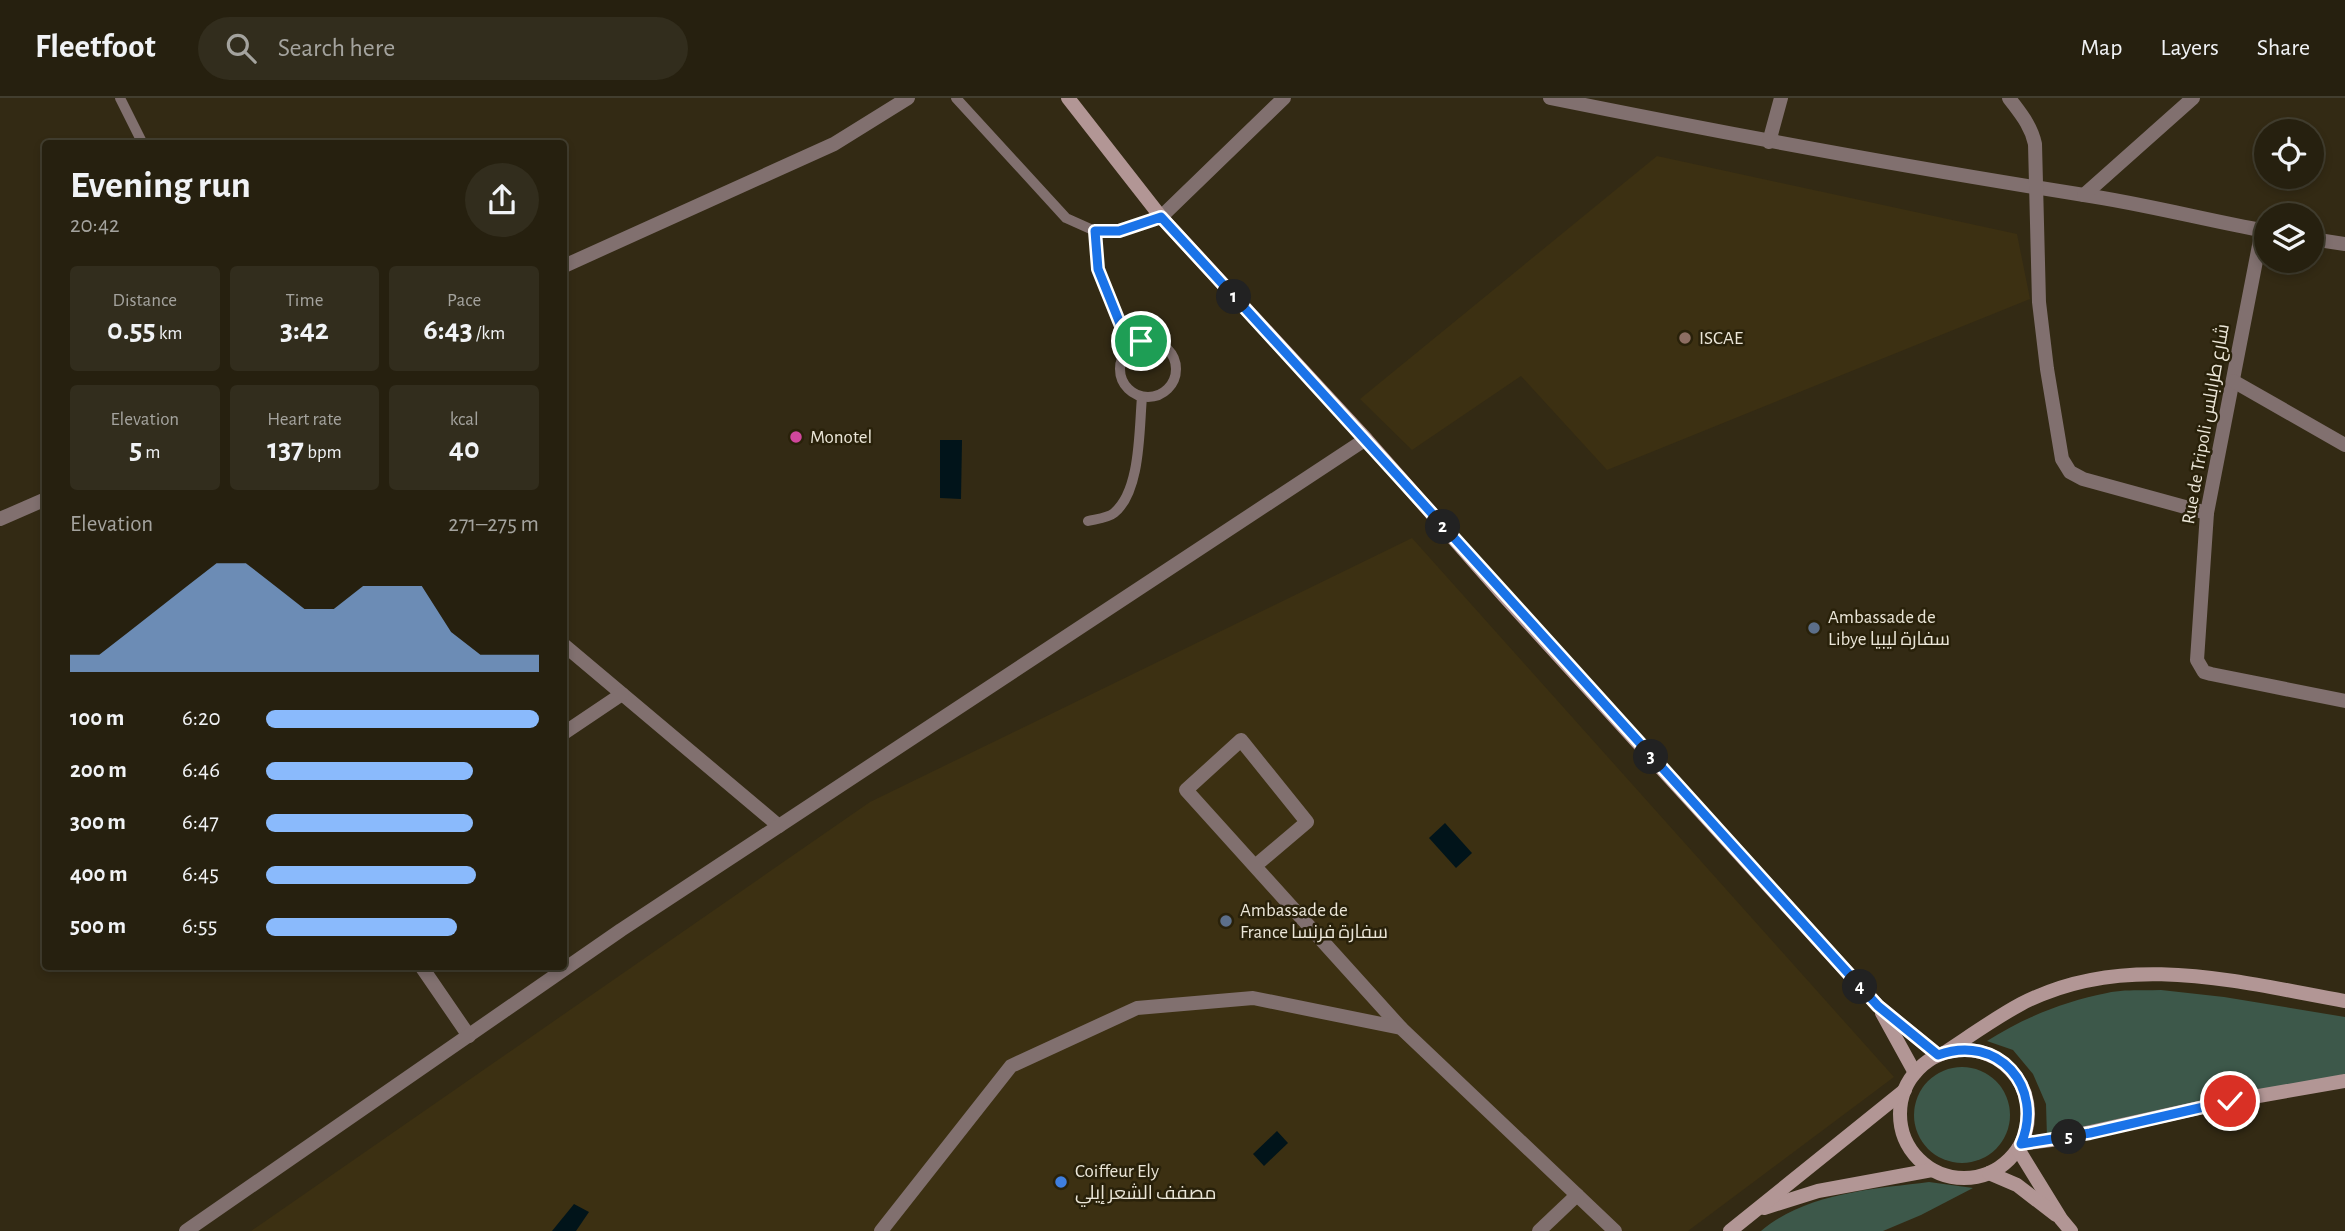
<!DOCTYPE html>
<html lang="en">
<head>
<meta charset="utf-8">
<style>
	:root { --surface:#26200f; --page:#322d1d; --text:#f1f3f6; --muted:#a4a39e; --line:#423e2f; --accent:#8abafc }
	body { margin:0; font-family:"Alegreya Sans",Cairo,sans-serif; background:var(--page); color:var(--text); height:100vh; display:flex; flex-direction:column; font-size:26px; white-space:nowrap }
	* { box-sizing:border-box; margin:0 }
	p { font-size:23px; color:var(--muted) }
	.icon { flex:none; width:38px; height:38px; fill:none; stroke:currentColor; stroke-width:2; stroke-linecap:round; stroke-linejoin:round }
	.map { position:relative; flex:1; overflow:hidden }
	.sheet { position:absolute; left:42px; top:42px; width:525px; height:830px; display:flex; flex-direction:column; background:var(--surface); border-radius:7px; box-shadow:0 4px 10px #0003,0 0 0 2px var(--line) }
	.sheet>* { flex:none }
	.controls { position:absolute; left:2254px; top:21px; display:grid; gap:14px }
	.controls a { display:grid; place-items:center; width:70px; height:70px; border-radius:50%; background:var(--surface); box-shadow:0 4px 10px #0003,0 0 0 2px var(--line); font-size:35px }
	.pin { position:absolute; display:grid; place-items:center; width:60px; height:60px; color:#fff; margin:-30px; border:4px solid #fff; border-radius:50%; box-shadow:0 2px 7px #0007 }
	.km { position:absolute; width:35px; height:35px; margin:-18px; border-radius:50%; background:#222; color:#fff; font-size:19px; line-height:35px; text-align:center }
	.round { display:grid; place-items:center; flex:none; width:74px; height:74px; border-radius:37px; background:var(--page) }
	.head { display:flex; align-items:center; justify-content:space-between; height:119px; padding:0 28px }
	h1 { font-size:38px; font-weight:600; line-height:52px }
	.figures { display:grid; grid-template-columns:repeat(3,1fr); gap:10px; height:119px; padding:7px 28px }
	.figures div { display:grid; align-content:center; border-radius:7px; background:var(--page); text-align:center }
	.figures b { font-size:30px; font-weight:600 }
	.figures small { font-size:19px; font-weight:400 }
	.figures p { font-size:19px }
	.chart { height:196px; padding:14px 28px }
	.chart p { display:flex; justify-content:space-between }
	.chart svg { width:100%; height:126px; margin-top:7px; fill:var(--accent); opacity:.7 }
	ul { padding:0 28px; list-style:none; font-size:23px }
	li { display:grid; grid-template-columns:112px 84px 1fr; align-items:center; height:52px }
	li i { height:18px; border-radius:9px; background:var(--accent) }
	header { display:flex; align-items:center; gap:42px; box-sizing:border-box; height:98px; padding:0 35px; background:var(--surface); border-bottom:2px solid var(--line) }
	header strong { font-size:33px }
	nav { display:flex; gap:38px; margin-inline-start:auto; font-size:24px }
	.search { width:490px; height:63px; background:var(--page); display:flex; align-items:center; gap:18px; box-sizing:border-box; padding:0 24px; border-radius:38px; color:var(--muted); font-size:26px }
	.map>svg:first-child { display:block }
	.built { fill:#3c3012 }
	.green { fill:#3d584a }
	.water { fill:#01141a }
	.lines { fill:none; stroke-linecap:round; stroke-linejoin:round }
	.lane { stroke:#81706f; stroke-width:10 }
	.street { stroke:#81706f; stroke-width:14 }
	.secondary { stroke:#b29695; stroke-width:14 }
	.route-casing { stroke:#fff; stroke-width:14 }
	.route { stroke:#1a73e8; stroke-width:9 }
	.education-dot { fill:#8d6e63; stroke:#29210a; stroke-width:2.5 }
	.hotel-dot { fill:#d1479c; stroke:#29210a; stroke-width:2.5 }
	.service-dot { fill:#5c6f8a; stroke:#29210a; stroke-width:2.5 }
	.shop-dot { fill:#3f7fe0; stroke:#29210a; stroke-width:2.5 }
	.labels { text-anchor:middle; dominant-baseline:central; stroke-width:5; stroke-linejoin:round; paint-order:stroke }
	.poi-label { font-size:19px; fill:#ebe6d8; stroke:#29210a; text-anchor:start }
	.street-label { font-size:19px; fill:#ebe6d8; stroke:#29210a }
</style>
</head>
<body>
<header>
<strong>Fleetfoot</strong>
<div class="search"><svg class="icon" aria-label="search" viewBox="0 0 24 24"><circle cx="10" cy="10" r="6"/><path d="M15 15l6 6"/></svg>Search here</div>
<nav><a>Map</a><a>Layers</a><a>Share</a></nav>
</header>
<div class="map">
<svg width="2345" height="1133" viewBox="0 0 2345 1133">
	<rect width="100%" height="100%" fill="#332a14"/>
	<g class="built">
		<polygon points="1657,58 2017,136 2030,201 1607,372 1521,278 1412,352 1360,301"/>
		<polygon points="1412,440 1894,979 1688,1133 251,1133 870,704"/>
	</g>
	<g class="green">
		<path d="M 2161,892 L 2224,899 L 2345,919 L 2345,976 L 2047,1040 L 2046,1006 L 2033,976 L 2013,952 L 1987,943 C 2023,920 2065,903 2107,895 C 2124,891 2144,893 2161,892 Z"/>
		<circle cx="1962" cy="1017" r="48"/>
		<path d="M 1929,1084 L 1973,1090 L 1921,1117 L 1883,1133 L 1761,1133 C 1806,1095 1873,1091 1929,1084 Z"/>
	</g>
	<g class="water">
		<polygon points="940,342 962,342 961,401 940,400"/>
		<polygon points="1445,725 1472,755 1456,770 1429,740"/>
		<polygon points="1277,1033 1288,1045 1264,1068 1253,1056"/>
		<polygon points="574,1106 589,1114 576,1133 552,1133"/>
	</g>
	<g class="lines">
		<g class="lane">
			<polyline points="120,0 143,46"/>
			<polyline points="956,0 1066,120 1095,133 1119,133 1161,119"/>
			<polyline points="1095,133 1098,171 1129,249"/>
			<circle cx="1148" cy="271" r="28"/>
			<path d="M 1088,423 C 1096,421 1108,420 1114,415 C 1141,393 1139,331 1142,299"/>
		</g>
		<g class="street">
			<path d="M 1550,0 C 1728,36 1905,69 2084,97 C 2145,106 2205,122 2266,133"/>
			<path d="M 2009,0 C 2020,15 2031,27 2035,46 L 2039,204 L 2047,271 L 2062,361 L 2070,374 L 2083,381 L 2207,415"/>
			<polyline points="1769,44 1781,0"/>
			<polyline points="2084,97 2193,0"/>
			<polyline points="1161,119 1284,0"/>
			<polyline points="2262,132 2207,415 2197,562 2204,574 2211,576 2345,603"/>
			<polyline points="2312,141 2345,146"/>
			<polyline points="564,168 834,46 908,0"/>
			<polyline points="2233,283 2345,347"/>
			<polyline points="0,421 46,401"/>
			<polyline points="564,547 779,728"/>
			<polyline points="564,635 622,596"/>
			<polyline points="1255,768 1307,724 1241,642 1186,692 1401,930"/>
			<polyline points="421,868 469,938"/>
			<polyline points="186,1133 621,832 1366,341"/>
			<polyline points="881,1133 1011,968 1137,910 1253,900 1401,930 1615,1133"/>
			<polyline points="1539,1133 1577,1097"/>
		</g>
		<g class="secondary">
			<polyline points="1068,0 1161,119 1366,341 1504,498 1878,908 1938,957"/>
			<polyline points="1882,915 1915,975"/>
			<circle cx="1964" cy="1016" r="64"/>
			<path d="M 1944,955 C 1970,938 1995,920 2021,906 C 2124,852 2238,884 2345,903"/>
			<polyline points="2021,1046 2059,1041 2230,1003 2345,983"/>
			<polyline points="2018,1051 2061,1121 2071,1133"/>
			<polyline points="1989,1075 2017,1087 2056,1117"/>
			<polyline points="1764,1110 1818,1093 1932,1072"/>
			<polyline points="1730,1133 1905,992"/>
		</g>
	</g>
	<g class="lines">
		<defs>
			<path id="route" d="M 1141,243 L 1129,248 L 1098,171 L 1095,133 L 1119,133 L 1161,119 C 1402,380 1639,645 1878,908 L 1938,957 C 1998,935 2045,989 2021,1046 L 2090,1035 L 2230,1003"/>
		</defs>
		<use href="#route" class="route-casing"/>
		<use href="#route" class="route"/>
	</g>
	<circle class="education-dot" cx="1685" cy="240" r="7"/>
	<circle class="hotel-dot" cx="796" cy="339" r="7"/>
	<g class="service-dot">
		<circle cx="1814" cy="530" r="7"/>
		<circle cx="1226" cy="823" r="7"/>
	</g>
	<circle class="shop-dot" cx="1061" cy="1084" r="7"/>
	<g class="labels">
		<g class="poi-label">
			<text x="1699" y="240">ISCAE</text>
			<text x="810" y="339">Monotel</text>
			<text x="1828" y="519">Ambassade de<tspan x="1828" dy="22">Libye سفارة ليبيا</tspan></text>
			<text x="1240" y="812">Ambassade de<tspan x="1240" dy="22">France سفارة فرنسا</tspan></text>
			<text x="1075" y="1073">Coiffeur Ely<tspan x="1075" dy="22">مصفف الشعر إيلي</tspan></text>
		</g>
		<g class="street-label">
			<text transform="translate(2206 326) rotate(-80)">Rue de Tripoli شارع طرابلس</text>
		</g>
	</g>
</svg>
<div class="controls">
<a><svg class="icon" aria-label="locate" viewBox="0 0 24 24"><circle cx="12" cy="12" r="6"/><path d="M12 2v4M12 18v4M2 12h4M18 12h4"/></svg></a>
<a><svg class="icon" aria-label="layers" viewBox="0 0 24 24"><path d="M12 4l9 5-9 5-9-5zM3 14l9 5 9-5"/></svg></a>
</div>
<div class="pin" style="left:1141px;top:243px;background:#1e9e55"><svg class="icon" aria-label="arrive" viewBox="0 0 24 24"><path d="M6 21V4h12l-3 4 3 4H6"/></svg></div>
<div class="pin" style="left:2230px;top:1003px;background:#d93025"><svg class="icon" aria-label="check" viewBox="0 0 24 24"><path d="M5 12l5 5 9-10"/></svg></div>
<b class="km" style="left:1234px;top:199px">1</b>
<b class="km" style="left:1443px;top:429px">2</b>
<b class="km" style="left:1651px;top:659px">3</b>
<b class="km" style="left:1860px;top:889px">4</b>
<b class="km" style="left:2069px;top:1039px">5</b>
<section class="sheet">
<div class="head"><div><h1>Evening run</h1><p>20:42</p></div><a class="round"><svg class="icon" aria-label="share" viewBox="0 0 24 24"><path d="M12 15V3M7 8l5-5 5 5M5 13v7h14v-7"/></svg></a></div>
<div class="figures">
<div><p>Distance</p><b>0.55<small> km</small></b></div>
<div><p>Time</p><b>3:42</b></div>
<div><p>Pace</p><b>6:43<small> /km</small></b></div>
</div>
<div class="figures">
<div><p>Elevation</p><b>5<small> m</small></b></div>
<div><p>Heart rate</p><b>137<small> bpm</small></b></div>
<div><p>kcal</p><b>40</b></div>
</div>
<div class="chart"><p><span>Elevation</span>271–275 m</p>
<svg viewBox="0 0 160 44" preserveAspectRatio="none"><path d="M0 44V38L10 38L20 30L30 22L40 14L50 6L60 6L70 14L80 22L90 22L100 14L110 14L120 14L130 30L140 38L150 38L160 38V44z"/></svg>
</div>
<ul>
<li><b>100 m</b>6:20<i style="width:100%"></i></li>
<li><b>200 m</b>6:46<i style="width:76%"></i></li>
<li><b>300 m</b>6:47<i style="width:76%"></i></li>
<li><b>400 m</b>6:45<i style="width:77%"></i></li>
<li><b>500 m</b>6:55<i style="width:70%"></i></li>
</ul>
</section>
</div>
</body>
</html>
